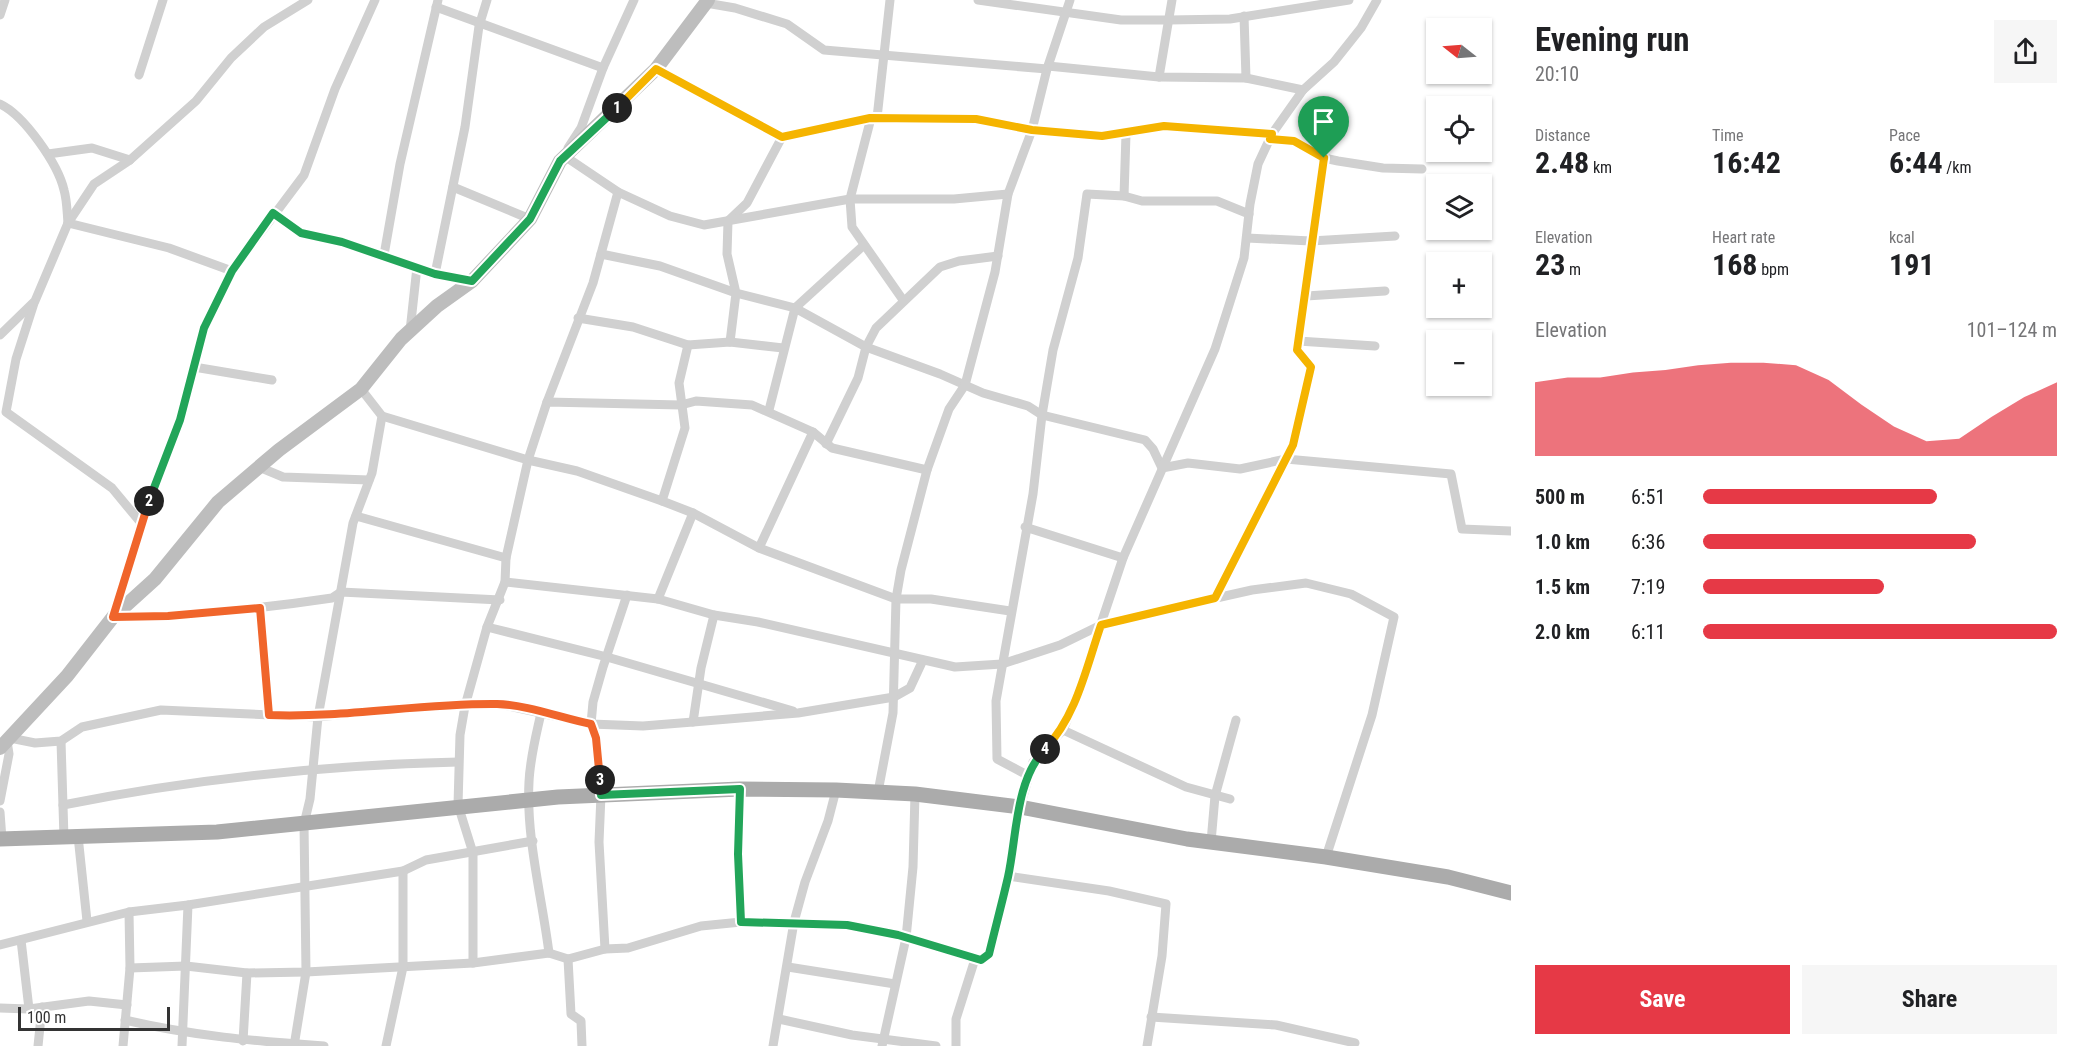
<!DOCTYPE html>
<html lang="en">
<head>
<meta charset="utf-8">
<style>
	:root { --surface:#fff; --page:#f6f6f6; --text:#202124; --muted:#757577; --accent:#e63946 }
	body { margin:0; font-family:"Roboto Condensed",sans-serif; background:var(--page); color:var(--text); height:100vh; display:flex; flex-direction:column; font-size:22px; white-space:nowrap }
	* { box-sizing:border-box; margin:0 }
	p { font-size:20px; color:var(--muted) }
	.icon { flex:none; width:33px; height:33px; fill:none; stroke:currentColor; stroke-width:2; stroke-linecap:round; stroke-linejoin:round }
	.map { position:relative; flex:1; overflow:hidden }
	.side { display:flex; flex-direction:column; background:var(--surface); width:570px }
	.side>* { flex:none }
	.needle { width:39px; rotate:287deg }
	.tools { position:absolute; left:1426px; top:18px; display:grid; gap:12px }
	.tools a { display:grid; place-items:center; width:66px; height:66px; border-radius:0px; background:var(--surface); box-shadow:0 2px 4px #0004; font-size:30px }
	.scale { position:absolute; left:18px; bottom:15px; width:152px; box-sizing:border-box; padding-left:6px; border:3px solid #333; border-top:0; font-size:16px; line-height:21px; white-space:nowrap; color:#333; -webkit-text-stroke:4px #fff; paint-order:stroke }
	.pin { position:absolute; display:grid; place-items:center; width:51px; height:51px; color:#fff; margin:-62px -26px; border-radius:50% 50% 50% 0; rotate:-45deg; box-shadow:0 0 6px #0007 }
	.pin .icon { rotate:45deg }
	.km { position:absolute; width:30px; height:30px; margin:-15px; border-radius:50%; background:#222; color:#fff; font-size:16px; line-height:30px; text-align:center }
	.round { display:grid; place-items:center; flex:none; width:63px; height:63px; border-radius:0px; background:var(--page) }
	.headline { display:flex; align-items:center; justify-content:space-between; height:102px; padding:0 24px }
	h1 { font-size:33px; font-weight:700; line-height:45px }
	.stats { display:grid; grid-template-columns:repeat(3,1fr); gap:9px; height:102px; padding:6px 24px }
	.stats div { display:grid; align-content:center }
	.stats b { font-size:30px; font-weight:700 }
	.stats small { font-size:16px; font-weight:400 }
	.stats p { font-size:16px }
	.chart { height:168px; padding:12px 24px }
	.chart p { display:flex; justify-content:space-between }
	.chart svg { width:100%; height:108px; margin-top:6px; fill:var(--accent); opacity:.7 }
	.button { display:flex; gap:12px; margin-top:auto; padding:12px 24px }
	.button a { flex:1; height:69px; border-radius:0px; background:var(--accent); color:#fff; font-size:24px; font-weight:700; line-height:69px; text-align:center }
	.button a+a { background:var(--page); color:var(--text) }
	ul { padding:0 24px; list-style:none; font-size:20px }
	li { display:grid; grid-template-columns:96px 72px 1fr; align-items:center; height:45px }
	li i { height:15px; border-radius:8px; background:var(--accent) }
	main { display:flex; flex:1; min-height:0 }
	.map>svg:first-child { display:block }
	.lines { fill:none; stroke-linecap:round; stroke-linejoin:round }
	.street { stroke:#d0d0d0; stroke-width:9 }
	.secondary { stroke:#bdbdbd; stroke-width:14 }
	.primary { stroke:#ababab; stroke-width:15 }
	.split-1-casing { stroke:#fff; stroke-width:12 }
	.split-2-casing { stroke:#fff; stroke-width:12 }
	.split-3-casing { stroke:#fff; stroke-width:12 }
	.split-4-casing { stroke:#fff; stroke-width:12 }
	.split-5-casing { stroke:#fff; stroke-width:12 }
	.split-1 { stroke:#f5b400; stroke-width:8 }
	.split-2 { stroke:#22a559; stroke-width:8 }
	.split-3 { stroke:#f0652b; stroke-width:8 }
	.split-4 { stroke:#22a559; stroke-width:8 }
	.split-5 { stroke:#f5b400; stroke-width:8 }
</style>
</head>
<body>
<main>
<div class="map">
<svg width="1511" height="1046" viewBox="0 0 1511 1046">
	<rect width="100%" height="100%" fill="#fff"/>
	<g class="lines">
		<g class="street">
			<path d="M 375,0 L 335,89 L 304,175 L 232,271 L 204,328 L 180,420 L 141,523 L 113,617 C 186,616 259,609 332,598 L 341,592 L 500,600"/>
			<polyline points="978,0 1121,20 1169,20 1230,19 1349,0"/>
			<polyline points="706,3 735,8 787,24 824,50 1047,69"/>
			<polyline points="436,7 603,68"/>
			<polyline points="0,15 5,0"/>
			<polyline points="1048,66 1159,77 1246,78 1244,16"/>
			<polyline points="656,69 782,137 747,203 728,221 727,254 736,293 795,308 866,347 940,374 983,393 1028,406 1042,415 1145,440 1153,449 1162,468 1188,463 1240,469 1286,459 1451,474 1462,529 1511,531"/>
			<polyline points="139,75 163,0"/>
			<polyline points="1159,77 1172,0"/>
			<polyline points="1246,78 1303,90"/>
			<path d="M 0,104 C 24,115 58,164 64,190 C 67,200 67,212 68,223"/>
			<polyline points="871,118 977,119 1032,130 1102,136 1164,125 1272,134"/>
			<polyline points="877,118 890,0"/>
			<polyline points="782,137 871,118 850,199 852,227 903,300"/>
			<polyline points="1270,139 1294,141 1324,158 1338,161 1383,168 1422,169"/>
			<polyline points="568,148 581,128 603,68 634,0"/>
			<polyline points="48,154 92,148 130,160"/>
			<polyline points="566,157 618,192 670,216 704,225 850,199 954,199 1008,194"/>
			<polyline points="453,187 530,219"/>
			<polyline points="1124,196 1126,134"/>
			<polyline points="273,213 301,233 342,242 435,274 472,281"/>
			<polyline points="68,223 169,248 232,271"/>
			<polyline points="1247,238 1311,241 1395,236"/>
			<polyline points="601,254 660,266 736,293 730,342"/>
			<polyline points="384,255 400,164 438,0"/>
			<polyline points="435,274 465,127 479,26 487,0"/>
			<polyline points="1306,296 1385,291"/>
			<polyline points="34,303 16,359 6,412 112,488 141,523"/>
			<polyline points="578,318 633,327 688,345 730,342 783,348"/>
			<polyline points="410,331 417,267"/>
			<polyline points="0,335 35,301 68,223 94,184 130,160 196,101 231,58 264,27 308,0"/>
			<polyline points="1298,341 1375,346"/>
			<polyline points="194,367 272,380"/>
			<polyline points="547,402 593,283 618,192"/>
			<polyline points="769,410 795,308 864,245"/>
			<polyline points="382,416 528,460 547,402 681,405 696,401 752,405 813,432 832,448 927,470"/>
			<polyline points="826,444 858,378 866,347 876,328 940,267 959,261 998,256"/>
			<polyline points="259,467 283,477 369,480"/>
			<polyline points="662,501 685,428 679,383 688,345"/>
			<polyline points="356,516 506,558"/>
			<polyline points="1025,527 1123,558"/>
			<polyline points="759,548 813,432"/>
			<polyline points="505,582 658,599 714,615 758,622 955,667 1002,664 1060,645 1101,625 1118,620 1252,590 1306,583 1351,594 1394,617 1372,715 1326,857"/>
			<polyline points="1215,598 1293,445 1311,367 1297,350 1324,158"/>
			<polyline points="658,599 693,513"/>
			<polyline points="260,608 269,715"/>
			<polyline points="487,627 607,657 793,711"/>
			<path d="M 541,713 C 536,736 530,758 529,782 C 526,838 542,897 549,953"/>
			<polyline points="693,722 701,668 714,615"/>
			<polyline points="1063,730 1186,787 1230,799"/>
			<polyline points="10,738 35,743 61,741 82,727 161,710 318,717 410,707 499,704 591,724 643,726 693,722 798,713 894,697 910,688 923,660"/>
			<polyline points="61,741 64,838"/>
			<polyline points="1029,776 997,759 996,701 1033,494 1042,415 1053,350 1078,258 1087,194 1124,196 1142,201 1217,201 1249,214"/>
			<polyline points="740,789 739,854 741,922"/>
			<polyline points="878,792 893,713 896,599 901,570 927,470 949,409 965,385 995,272 1008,194 1032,130 1047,69 1070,0"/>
			<polyline points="0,801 9,754 7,741"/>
			<path d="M 63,805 C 193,779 325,765 458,762"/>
			<polyline points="0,812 2,839"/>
			<polyline points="78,836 87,921"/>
			<polyline points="1211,842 1215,796 1236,720"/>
			<polyline points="1008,876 1109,891 1166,904 1162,956 1147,1046"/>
			<polyline points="21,940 29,1009"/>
			<polyline points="0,945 129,912 188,905 403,871 426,860 533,841"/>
			<polyline points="605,949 599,842 601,795 596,738 591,724 593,702 603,667 627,595"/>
			<polyline points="568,959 571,1014 581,1021 582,1046"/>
			<polyline points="473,963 473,853 458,805 460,735 465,706 487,627 505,582 506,558 528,460 577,471 662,501 693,513 759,548 896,599 931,599 1010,611"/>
			<polyline points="788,967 895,984"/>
			<polyline points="130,968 186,966 247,973 306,972 473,963 549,953 568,959 605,949 628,948 701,926 741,922 847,925 898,935 975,959 985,958 989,955 1008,876 1020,807 1033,762 1063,730 1074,704 1123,558 1215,349 1244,258 1250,204 1258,164 1272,134 1303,90 1334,62 1361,28 1377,0"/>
			<polyline points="0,1008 29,1009 89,1001 127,1005"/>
			<polyline points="1151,1017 1276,1025 1355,1043"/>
			<polyline points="779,1019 852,1035 936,1046"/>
			<path d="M 125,1020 C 194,1036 253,1041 324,1046"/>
			<polyline points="243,1041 247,973"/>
			<polyline points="38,1046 42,1007"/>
			<polyline points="123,1046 130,968 129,912"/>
			<polyline points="182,1046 188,905"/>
			<polyline points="294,1046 306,972 304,824 310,799 318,717 353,523 372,473 382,416 361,389"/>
			<polyline points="386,1046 403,967 403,871"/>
			<polyline points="773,1046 794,922 805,882 828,821 836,790"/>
			<polyline points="882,1046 906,938 913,867 915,794"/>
			<polyline points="956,1046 956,1019 975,959"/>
		</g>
		<polyline class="secondary" points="0,748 67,676 113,617 155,579 218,502 279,450 361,389 401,339 437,306 472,281 530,219 560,161 656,69 708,0"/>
		<polyline class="primary" points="0,839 217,832 558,797 740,789 836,790 915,794 1020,807 1187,839 1326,857 1448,877 1511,893"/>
	</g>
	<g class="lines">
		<defs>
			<polyline id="split-1" points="617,108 656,69 782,137 870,118 976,119 1032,130 1102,136 1164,126 1272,134 1270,139 1294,141 1324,158"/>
			<polyline id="split-2" points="149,501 180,420 204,328 232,271 273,213 301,233 342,242 435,274 472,281 530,219 560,161 617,108"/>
			<path id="split-3" d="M 149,501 L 113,617 L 168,616 L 260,608 L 269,715 C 345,718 421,703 497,704 C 528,705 561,718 591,724 L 596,738 L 600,780"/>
			<path id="split-4" d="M 600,780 L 601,795 L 740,789 L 738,854 L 741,922 L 847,925 L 898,935 L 981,960 L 989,954 C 995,929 1002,903 1008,877 C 1017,836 1015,781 1045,749"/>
			<path id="split-5" d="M 1045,749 C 1077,715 1086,668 1101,625 L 1215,598 L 1293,445 L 1311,367 L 1297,350 L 1324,158"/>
		</defs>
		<use href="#split-1" class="split-1-casing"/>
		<use href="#split-2" class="split-2-casing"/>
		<use href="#split-3" class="split-3-casing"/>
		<use href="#split-4" class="split-4-casing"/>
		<use href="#split-5" class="split-5-casing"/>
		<use href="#split-1" class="split-1"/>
		<use href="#split-2" class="split-2"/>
		<use href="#split-3" class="split-3"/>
		<use href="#split-4" class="split-4"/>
		<use href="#split-5" class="split-5"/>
	</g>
</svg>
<div class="tools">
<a><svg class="needle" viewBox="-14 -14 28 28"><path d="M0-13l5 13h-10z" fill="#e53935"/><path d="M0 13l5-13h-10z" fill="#757577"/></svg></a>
<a><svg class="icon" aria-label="locate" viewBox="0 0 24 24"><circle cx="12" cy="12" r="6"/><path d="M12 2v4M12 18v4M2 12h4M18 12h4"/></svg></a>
<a><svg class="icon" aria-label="layers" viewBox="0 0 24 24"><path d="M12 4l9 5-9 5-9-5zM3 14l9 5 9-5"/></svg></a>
<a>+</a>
<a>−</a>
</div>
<div class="scale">100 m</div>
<div class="pin" style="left:1324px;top:158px;background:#1e9e55"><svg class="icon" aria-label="arrive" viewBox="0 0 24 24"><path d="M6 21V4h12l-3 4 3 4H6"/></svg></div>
<b class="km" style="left:617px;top:108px">1</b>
<b class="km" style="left:149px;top:501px">2</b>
<b class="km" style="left:600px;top:780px">3</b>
<b class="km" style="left:1045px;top:749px">4</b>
</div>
<section class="side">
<div class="headline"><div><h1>Evening run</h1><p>20:10</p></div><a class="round"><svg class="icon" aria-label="share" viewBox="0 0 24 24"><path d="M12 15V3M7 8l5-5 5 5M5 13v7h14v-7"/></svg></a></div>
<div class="stats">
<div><p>Distance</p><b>2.48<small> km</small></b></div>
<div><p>Time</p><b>16:42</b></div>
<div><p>Pace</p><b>6:44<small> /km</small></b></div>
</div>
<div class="stats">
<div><p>Elevation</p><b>23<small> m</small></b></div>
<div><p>Heart rate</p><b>168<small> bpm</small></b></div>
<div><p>kcal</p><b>191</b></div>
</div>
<div class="chart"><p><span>Elevation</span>101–124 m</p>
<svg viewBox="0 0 160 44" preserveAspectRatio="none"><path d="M0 44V14L10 12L20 12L30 10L40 9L50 7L60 6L70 6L80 7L90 13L100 23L110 32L120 38L130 37L140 28L150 20L160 14V44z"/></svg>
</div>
<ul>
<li><b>500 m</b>6:51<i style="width:66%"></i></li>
<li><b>1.0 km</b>6:36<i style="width:77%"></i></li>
<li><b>1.5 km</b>7:19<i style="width:51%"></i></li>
<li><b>2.0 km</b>6:11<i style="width:100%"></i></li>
</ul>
<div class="button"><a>Save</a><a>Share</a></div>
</section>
</main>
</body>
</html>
